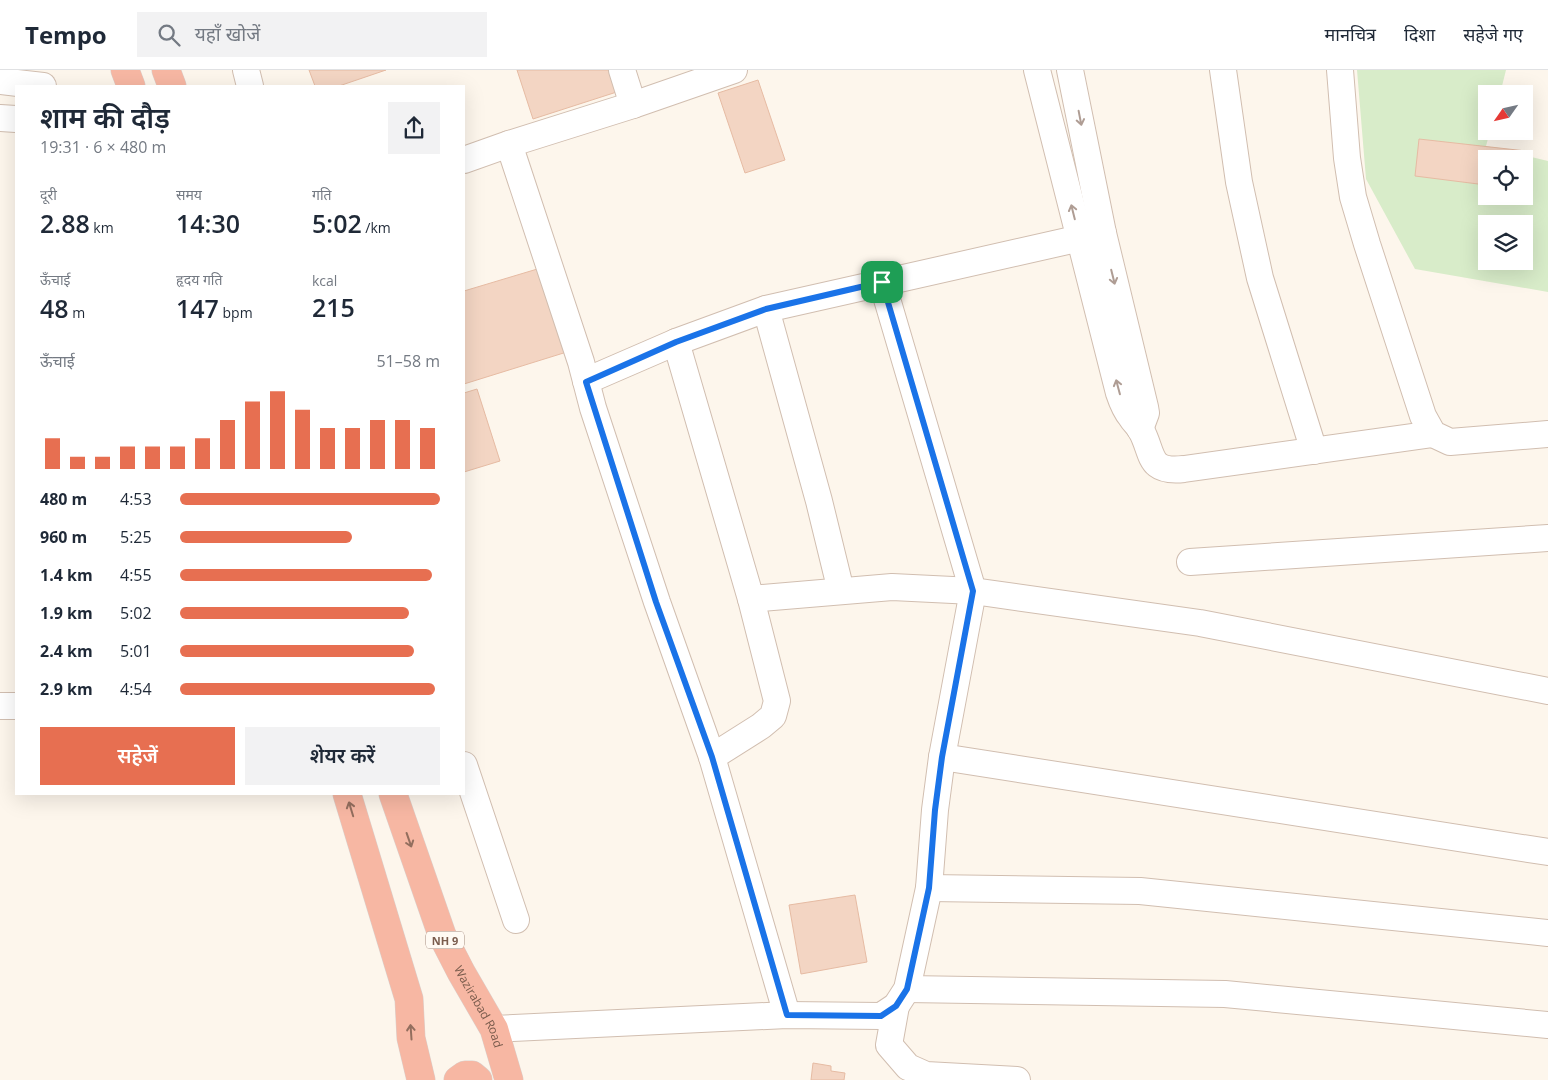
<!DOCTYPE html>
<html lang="hi">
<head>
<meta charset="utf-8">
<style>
	:root { --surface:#fff; --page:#f2f2f3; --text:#1f2937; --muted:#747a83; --line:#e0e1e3; --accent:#e76f51 }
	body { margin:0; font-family:"Open Sans","Noto Sans Devanagari",sans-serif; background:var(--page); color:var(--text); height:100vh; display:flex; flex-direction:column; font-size:19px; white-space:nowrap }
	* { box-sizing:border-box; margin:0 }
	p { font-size:16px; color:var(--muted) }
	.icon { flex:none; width:28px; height:28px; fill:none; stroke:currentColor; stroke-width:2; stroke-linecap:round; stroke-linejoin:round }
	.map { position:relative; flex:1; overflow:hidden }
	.drawer { position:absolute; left:15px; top:15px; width:450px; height:710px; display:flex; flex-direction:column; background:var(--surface); border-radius:0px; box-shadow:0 5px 20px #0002 }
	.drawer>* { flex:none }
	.needle { width:32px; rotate:236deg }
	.buttons { position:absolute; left:1478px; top:15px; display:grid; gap:10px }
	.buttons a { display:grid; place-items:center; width:55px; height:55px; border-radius:0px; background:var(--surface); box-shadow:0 5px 20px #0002; font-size:25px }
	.pin { position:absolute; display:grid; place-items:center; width:42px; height:42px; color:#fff; margin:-21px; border-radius:10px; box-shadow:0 2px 8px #0006 }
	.round { display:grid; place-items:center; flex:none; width:52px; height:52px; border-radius:0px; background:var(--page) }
	.overview { display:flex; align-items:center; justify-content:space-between; height:85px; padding:0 25px }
	h1 { font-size:28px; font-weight:600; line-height:38px }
	.stats { display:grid; grid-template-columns:repeat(3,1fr); gap:8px; height:85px; padding:5px 25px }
	.stats div { display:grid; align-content:center }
	.stats b { font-size:25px; font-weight:600 }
	.stats small { font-size:14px; font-weight:400 }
	.stats p { font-size:14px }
	.chart { height:140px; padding:10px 25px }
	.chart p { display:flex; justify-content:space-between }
	.chart svg { width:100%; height:90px; margin-top:5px; stroke:var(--accent); stroke-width:6 }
	.primary-button { display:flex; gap:10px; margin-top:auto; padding:10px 25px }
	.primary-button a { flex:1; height:58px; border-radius:0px; background:var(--accent); color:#fff; font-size:20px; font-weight:600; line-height:58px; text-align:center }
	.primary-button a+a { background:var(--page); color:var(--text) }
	ul { padding:0 25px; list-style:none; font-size:16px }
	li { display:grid; grid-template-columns:80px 60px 1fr; align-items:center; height:38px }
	li i { height:12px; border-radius:6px; background:var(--accent) }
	header { display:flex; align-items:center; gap:30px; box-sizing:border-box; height:70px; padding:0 25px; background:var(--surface); border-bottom:1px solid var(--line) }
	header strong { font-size:24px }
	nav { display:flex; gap:28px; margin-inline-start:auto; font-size:18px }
	.search { width:350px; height:45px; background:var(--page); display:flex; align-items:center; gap:12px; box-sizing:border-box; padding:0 18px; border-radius:0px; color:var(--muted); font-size:19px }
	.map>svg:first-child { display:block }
	.green { fill:#d8ecc9; fill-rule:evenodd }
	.building { fill:#f3d5c3; stroke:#e6bba3 }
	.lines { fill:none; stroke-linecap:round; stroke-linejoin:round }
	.street-casing { stroke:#d1beb0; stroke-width:28 }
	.highway-casing { stroke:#dad1cd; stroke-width:29 }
	.street { stroke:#fff; stroke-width:26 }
	.highway { stroke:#f7b7a3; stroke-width:28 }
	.oneway { stroke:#af9d94 }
	.oneway2 { stroke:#936e5e }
	.route-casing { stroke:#fff; stroke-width:10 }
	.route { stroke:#1a73e8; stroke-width:6 }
	.labels { text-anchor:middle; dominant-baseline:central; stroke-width:5; stroke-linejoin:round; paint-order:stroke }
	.shield { fill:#fffaf3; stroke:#a28b7f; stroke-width:1 }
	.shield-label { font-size:11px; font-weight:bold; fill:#7a5c4d }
	.street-label { font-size:12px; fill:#7a5c4d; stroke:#fffaf3 }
</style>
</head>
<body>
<header>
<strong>Tempo</strong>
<div class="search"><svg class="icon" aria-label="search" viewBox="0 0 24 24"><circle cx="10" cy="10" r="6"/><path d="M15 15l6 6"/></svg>यहाँ खोजें</div>
<nav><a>मानचित्र</a><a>दिशा</a><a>सहेजे गए</a></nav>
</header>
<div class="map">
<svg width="1548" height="1010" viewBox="0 0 1548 1010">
	<rect width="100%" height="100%" fill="#fdf6ec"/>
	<path class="green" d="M 1357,0 L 1506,0 L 1500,24 L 1486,24 L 1486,61 L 1490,61 L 1486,76 L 1548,91 L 1548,222 L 1415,199 L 1366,109 ZM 1486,89 L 1524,89 L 1524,126 L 1486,126 ZM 1486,154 L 1524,154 L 1524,191 L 1486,191 Z"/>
	<g class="building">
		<polygon points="309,0 386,0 339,16 315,16"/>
		<polygon points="517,0 619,0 626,19 533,49"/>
		<polygon points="758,10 785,90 745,103 718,23"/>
		<polygon points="1419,69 1526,81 1524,104 1524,89 1486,89 1486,115 1415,106"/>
		<polygon points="544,197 570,281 464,314 464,221"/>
		<polygon points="477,319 500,391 464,402 464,323"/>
		<polygon points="855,825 867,892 801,904 789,835"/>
		<polygon points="813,993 831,996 831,1001 845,1003 844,1010 811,1010"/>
	</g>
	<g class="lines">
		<defs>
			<g id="street">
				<polyline points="246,0 250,16"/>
				<polyline points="622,0 633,35"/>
				<path d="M 1037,0 L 1119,323 C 1122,332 1125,340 1131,347 C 1134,352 1138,355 1141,360 C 1154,384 1147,403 1184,399 L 1433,364"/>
				<polyline points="1070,0 1103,163 1145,337 1146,343 1140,359"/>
				<polyline points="1223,0 1239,112 1260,208 1314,381"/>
				<polyline points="1340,0 1347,88 1353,127 1367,174 1423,346 1433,364 1450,372 1548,364"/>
				<polyline points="0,11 43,16"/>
				<polyline points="0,48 16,49"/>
				<polyline points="509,74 581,292 593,338 657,532 712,687 787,945"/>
				<polyline points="464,90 509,74 633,35 734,0"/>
				<polyline points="766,239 819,431 841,521"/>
				<polyline points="676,272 751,529 777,631 773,646 761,656 712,687"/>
				<polyline points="586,311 676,272 766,239 1103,163"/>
				<polyline points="1190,492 1548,468"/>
				<polyline points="751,529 892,517 973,521 1200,553 1548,621"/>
				<polyline points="0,636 16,636"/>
				<polyline points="942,687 1548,782"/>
				<polyline points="464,695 516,850"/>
				<polyline points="929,818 1140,821 1548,863"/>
				<polyline points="907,919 1225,924 1548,955"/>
				<polyline points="896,936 889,975 908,997 926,1005 1017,1010"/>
				<polyline points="494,959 787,945 881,946 896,936 907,919 929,818 935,740 942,687 973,521 882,212"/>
			</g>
			<g id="highway">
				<polyline points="125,0 131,16"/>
				<polyline points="166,0 172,16"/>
				<polyline points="347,724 409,929 411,968 421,1010"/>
				<path id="s1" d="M 393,724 L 442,865 L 461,902 L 494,959 L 509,1010"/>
				<polyline points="458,1010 465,1005 472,1005 478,1010"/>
			</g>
		</defs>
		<use href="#street" class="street-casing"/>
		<use href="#highway" class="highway-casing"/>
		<use href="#street" class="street"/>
		<use href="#highway" class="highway"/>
	</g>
	<defs><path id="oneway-shaft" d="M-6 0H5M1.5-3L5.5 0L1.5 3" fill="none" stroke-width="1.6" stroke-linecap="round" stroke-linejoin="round" transform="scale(1.25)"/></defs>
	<g class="oneway">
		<use href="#oneway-shaft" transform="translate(1080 48) rotate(79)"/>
		<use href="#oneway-shaft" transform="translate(1073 142) rotate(-104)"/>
		<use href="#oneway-shaft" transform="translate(1113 207) rotate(76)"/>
		<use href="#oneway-shaft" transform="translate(1118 317) rotate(-105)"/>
	</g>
	<g class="oneway2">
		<use href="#oneway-shaft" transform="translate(351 739) rotate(-107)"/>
		<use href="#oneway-shaft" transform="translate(409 770) rotate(71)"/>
		<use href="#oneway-shaft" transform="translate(411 962) rotate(-94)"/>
	</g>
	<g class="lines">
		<defs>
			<polygon id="route" points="882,212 973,521 942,687 935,740 929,818 907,919 896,936 881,946 787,945 712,687 656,532 586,312 676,272 766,239"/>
		</defs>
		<use href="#route" class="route-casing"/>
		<use href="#route" class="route"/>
	</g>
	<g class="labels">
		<rect class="shield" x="426" y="861.5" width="38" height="17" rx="4"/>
		<g class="shield-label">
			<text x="445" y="870">NH 9</text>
		</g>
		<g class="street-label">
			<text stroke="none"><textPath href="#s1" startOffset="230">Wazirabad Road</textPath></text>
		</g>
	</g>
</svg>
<div class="buttons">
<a><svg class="needle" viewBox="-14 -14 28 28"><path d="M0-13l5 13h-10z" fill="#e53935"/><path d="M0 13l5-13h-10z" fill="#747a83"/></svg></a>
<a><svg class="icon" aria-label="locate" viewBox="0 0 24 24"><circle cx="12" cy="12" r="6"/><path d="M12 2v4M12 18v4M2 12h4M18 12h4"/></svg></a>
<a><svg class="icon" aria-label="layers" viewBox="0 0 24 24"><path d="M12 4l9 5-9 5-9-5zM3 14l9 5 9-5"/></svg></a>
</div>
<div class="pin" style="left:882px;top:212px;background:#1e9e55"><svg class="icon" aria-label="arrive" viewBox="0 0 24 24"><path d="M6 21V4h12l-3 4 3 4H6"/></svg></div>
<section class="drawer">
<div class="overview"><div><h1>शाम की दौड़</h1><p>19:31 · 6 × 480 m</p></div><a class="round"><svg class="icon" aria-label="share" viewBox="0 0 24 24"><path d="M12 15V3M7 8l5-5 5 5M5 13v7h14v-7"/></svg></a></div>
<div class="stats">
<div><p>दूरी</p><b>2.88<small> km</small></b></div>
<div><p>समय</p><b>14:30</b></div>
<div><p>गति</p><b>5:02<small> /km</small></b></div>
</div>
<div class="stats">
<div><p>ऊँचाई</p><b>48<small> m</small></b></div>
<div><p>हृदय गति</p><b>147<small> bpm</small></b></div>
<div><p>kcal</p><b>215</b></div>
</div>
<div class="chart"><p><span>ऊँचाई</span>51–58 m</p>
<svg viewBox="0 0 160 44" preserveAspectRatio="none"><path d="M5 44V29M15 44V38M25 44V38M35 44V33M45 44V33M55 44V33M65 44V29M75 44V20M85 44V11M95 44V6M105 44V15M115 44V24M125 44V24M135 44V20M145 44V20M155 44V24"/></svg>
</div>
<ul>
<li><b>480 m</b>4:53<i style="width:100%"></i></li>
<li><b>960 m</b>5:25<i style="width:66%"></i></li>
<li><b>1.4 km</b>4:55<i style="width:97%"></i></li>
<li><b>1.9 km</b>5:02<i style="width:88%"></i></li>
<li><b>2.4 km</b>5:01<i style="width:90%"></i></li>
<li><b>2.9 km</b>4:54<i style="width:98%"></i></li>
</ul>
<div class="primary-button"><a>सहेजें</a><a>शेयर करें</a></div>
</section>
</div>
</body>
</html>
